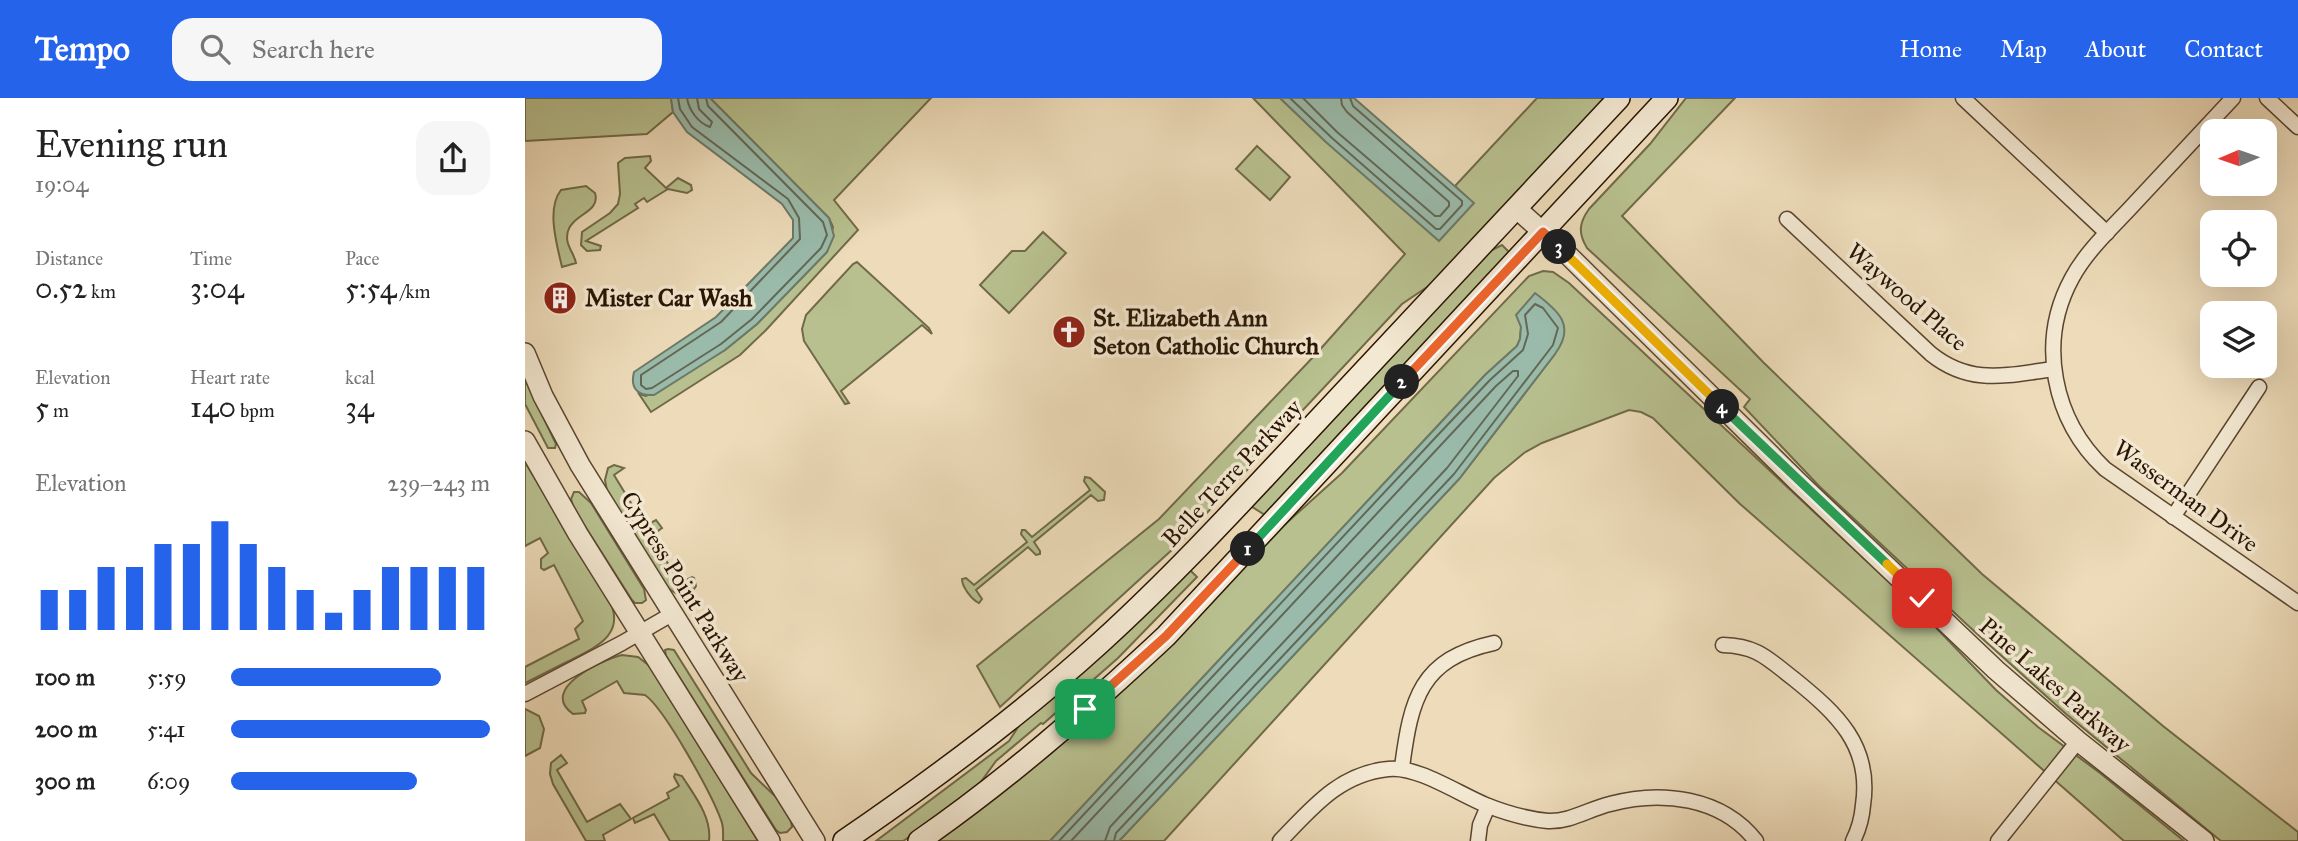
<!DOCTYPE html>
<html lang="en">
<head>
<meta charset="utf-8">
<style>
	:root { --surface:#fff; --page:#f6f6f6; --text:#222; --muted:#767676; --accent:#2563eb }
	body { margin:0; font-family:"IM FELL Great Primer",serif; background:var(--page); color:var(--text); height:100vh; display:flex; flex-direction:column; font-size:26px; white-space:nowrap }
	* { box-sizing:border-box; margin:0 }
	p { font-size:23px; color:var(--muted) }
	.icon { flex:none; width:38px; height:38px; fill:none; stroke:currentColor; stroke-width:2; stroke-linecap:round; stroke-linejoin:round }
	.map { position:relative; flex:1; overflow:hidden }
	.side { display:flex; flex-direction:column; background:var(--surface); width:525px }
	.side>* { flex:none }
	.needle { width:46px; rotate:268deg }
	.buttons { position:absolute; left:1675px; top:21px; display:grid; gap:14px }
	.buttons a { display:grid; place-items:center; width:77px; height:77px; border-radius:14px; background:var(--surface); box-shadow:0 7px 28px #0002; font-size:35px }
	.pin { position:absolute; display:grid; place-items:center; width:60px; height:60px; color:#fff; margin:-30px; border-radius:14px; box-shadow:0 4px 10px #0006 }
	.km { position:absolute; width:35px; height:35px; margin:-18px; border-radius:50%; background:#222; color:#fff; font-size:19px; line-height:35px; text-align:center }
	.round { display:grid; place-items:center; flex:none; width:74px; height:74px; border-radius:21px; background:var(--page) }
	.summary { display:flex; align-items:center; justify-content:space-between; height:119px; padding:0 35px }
	h1 { font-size:38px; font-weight:600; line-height:52px }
	.stats { display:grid; grid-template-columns:repeat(3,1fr); gap:10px; height:119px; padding:7px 35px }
	.stats div { display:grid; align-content:center }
	.stats b { font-size:30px; font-weight:600 }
	.stats small { font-size:19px; font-weight:400 }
	.stats p { font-size:19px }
	.chart { height:196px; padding:14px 35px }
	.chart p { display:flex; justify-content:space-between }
	.chart svg { width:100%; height:126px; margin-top:7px; stroke:var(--accent); stroke-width:6 }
	ul { padding:0 35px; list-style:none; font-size:23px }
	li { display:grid; grid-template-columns:112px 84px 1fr; align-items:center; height:52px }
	li i { height:18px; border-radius:9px; background:var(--accent) }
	header { display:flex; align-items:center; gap:42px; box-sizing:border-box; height:98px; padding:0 35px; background:var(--accent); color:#fff }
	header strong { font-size:33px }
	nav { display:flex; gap:38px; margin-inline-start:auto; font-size:24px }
	.search { width:490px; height:63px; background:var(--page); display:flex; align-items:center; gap:18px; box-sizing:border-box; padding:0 24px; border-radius:21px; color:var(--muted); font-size:26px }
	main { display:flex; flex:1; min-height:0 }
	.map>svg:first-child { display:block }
	.green { fill:#b8c08f; stroke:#706a48; stroke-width:2 }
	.water { fill:#9abbab; stroke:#6d7967; stroke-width:2 }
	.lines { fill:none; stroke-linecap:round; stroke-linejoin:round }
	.shore { stroke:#626856; stroke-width:2 }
	.minor-casing { stroke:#5a4630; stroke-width:17 }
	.tertiary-casing { stroke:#5a4630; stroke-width:22 }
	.secondary-casing { stroke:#291502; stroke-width:24 }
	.minor { stroke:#f3e8d2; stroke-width:14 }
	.tertiary { stroke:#f3e8d2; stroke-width:19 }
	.secondary { stroke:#f3e8d2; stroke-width:21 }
	.split-1-casing { stroke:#fff; stroke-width:14 }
	.split-2-casing { stroke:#fff; stroke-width:14 }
	.split-3-casing { stroke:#fff; stroke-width:14 }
	.split-4-casing { stroke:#fff; stroke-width:14 }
	.split-5-casing { stroke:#fff; stroke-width:14 }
	.split-6-casing { stroke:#fff; stroke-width:14 }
	.split-1 { stroke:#f0652b; stroke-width:9 }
	.split-2 { stroke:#22a559; stroke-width:9 }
	.split-3 { stroke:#f0652b; stroke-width:9 }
	.split-4 { stroke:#f5b400; stroke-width:9 }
	.split-5 { stroke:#22a559; stroke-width:9 }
	.split-6 { stroke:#f5b400; stroke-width:9 }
	.labels { text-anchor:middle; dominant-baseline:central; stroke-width:7; stroke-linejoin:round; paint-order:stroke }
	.street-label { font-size:24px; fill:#291502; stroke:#f3e8d2 }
	.poi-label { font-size:24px; font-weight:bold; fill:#291502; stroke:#f3e8d2; text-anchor:start }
</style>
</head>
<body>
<header>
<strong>Tempo</strong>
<div class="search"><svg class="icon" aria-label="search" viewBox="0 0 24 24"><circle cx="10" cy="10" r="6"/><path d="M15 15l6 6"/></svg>Search here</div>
<nav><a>Home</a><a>Map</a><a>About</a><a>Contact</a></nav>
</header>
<main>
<section class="side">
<div class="summary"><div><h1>Evening run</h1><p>19:04</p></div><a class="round"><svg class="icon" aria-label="share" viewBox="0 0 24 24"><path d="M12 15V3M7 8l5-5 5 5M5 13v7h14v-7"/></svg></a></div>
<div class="stats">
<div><p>Distance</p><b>0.52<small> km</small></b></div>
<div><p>Time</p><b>3:04</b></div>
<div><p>Pace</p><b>5:54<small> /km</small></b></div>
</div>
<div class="stats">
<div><p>Elevation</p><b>5<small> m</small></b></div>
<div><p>Heart rate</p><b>140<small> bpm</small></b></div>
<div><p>kcal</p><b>34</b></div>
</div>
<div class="chart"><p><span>Elevation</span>239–243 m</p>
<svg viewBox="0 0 160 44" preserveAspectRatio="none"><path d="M5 44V30M15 44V30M25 44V22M35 44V22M45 44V14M55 44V14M65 44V6M75 44V14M85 44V22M95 44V30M105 44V38M115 44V30M125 44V22M135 44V22M145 44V22M155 44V22"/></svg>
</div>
<ul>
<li><b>100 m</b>5:59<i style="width:81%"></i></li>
<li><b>200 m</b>5:41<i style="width:100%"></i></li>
<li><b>300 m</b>6:09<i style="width:72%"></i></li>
</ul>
</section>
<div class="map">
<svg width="1773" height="743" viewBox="0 0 1773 743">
	<rect width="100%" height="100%" fill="#eddbb9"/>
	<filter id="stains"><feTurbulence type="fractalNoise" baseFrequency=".00286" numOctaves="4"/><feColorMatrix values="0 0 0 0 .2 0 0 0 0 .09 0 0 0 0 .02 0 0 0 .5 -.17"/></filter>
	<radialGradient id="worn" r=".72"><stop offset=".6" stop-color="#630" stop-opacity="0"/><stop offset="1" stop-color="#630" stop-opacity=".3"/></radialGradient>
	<g class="green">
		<polygon points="0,0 146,0 148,14 122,36 0,43"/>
		<polygon points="185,0 406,0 309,102 333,132 241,232 215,257 126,314 114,296 121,298 200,252 232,226 302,154 308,129 304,120"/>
		<polygon points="728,0 755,0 802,45 948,105 930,88 1012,0 1082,0 908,185 877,206 650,449 475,609 452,568 634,421 791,256 880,156"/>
		<path d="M 1161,0 L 1210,0 L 1097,118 L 1238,264 L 1457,476 L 1638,628 L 1773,734 L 1773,743 L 1696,743 L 1541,616 L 1450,534 L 1295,389 L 1219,309 L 1225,301 L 1062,150 C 1053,135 1054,125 1064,111 L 1125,46 Z"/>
		<polygon points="732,48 765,79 745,102 711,71"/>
		<polygon points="125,58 126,63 120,70 141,90 153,80 166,87 167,92 162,95 143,91 122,104 119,100 110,106 113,110 61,143 76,148 75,152 62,153 56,147 57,134 85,115 93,106 95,96 93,65 100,60"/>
		<path d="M 61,88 L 70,95 C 76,114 48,116 43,133 C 39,147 49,154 51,165 L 37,169 C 32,147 21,111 36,92 Z"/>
		<polygon points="518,134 541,155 484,215 455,187 487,153 500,153"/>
		<polygon points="977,147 985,155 740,417 724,407 965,153"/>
		<polygon points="332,164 404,230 407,236 397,227 316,293 324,305 320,306 279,243 277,231 281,217 328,166"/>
		<polygon points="1018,173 1028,174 1044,185 1395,513 1471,592 1513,629 1575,675 1659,743 1599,743 1214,405 1128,320 1116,314 1104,312 1017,345 999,355 969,380 639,743 594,743 934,381 1030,256 996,229 995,241 992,248 960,277 906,335 525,743 409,743 817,375 1004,178"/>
		<polygon points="0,281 31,346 30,350 23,350 0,306"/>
		<path d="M 0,364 L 83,500 C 103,536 71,549 44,563 C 29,570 15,578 0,585 L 0,569 L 54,541 L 50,531 L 58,523 L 29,467 L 19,472 L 16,470 L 16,461 L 23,455 L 15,440 L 0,448 Z"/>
		<polygon points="89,367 99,370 89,377 120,428 131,422 137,430 126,438 155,485 167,479 169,480 171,488 165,497 155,498 140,488 83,398 80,382 83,370"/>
		<path d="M 560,379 L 565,380 L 580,394 L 579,402 L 573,403 L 566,397 L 509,444 L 515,453 L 515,456 L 511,457 L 503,449 L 451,492 L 457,501 L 454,505 C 447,502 437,489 437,481 L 441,480 L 449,487 L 502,444 L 496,436 L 497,432 L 500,432 L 507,439 L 565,392 L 559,383 Z"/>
		<polygon points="49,394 54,394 66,405 119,491 121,502 117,505 110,505 107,502 49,411 46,401"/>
		<polygon points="665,472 672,479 593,560 518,626 516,625 471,663 455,685 439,699 401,728 378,743 351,743 484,643 497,623"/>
		<polygon points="143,551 149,552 226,675 253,701 266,723 267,729 262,734 255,735 251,732 141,558 140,552"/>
		<path d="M 97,557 L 113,559 L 126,569 L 233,743 L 198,743 C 198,736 199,729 196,722 C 187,697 140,611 120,597 L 99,595 L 92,583 L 57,603 L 61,612 L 60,615 L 48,616 C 13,591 77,562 97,557 Z"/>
		<polygon points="0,611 14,618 19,631 15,650 0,658"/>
		<polygon points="36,657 42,665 32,672 62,724 95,706 106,721 78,737 80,743 61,743 28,686 25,676 26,665"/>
		<path d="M 150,676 L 157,678 C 169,697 187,719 184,743 L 145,743 L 129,716 L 110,725 L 108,720 L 144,700 L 142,695 L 154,688 L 149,679 Z"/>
	</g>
	<g class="water">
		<path d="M 146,0 L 185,0 L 304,120 L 309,138 L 302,154 L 232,226 L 200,252 L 129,297 C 112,298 105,290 109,274 L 191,219 L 268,140 L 268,122 L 257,106 L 162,34 L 148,14 Z"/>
		<polygon points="755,0 829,0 949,105 914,143 802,45"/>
		<path d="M 1010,195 C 1034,213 1051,228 1030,256 L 934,381 L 594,743 L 525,743 L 906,335 L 960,277 L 992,248 L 995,241 L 996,229 L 991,217 Z"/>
	</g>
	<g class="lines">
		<g class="shore">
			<polyline points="153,0 155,11 167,29 263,101 274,120 275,141 196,224 116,277 116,287 121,291 127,290 196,246 227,221 296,150 302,137 298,124 183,8 181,0"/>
			<path d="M 162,0 C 164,12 173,25 185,29 L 187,24 L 174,11 L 172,0"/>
			<polyline points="765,0 807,40 911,131 915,131 937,107 937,103 828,8 825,0"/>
			<polyline points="778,0 812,34 910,118 915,118 924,108 924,104 822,14 817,7 816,0"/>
			<polyline points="534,743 911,339 965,282 998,252 1003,236 1000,217 1010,206 1018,210 1033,230 1028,247 929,376 591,735 589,743"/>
			<polyline points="546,743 971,288 988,273 993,273 993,278 922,370 585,729 580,743"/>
		</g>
		<defs>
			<g id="minor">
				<polyline points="1438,0 1582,135"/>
				<path d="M 1708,0 C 1675,35 1642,71 1609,106 C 1588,129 1562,152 1547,180 C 1512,244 1528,322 1580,371 L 1773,505"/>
				<polyline points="1742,0 1773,29"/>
				<path d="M 1262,121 L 1406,256 C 1446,288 1482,277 1529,271"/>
				<polyline points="1648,419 1734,289"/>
				<path d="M 1198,547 C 1233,548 1243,561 1269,581 C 1311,615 1347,647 1338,707 C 1337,720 1334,731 1328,743"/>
				<polyline points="0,596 97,545 147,516"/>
				<path d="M 877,669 C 886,601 895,561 969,545"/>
				<path d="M 755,743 C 787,710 814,676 863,671 C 891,667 934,696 961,707 C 981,715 1002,721 1023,723 C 1045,724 1064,711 1085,706 C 1136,692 1197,699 1231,743"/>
				<polyline points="953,743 955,727 963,708"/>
				<polyline points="1473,743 1553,643"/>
			</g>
			<g id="tertiary">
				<polyline points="992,111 1041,155 1272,383 1471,572 1553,643 1679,743"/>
				<polyline points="0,255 18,298 55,367 290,743"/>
				<polyline points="0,343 53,436 245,743"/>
			</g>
			<g id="secondary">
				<path d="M 319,743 C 408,682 495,618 575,545 C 653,474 723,397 795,320 C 895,214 994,106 1094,0"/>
				<path d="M 394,743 C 482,682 563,611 641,538 L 1142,0"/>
			</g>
		</defs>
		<use href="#minor" class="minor-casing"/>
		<use href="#tertiary" class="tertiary-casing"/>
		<use href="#secondary" class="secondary-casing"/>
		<use href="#minor" class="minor"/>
		<use href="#tertiary" class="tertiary"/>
		<use href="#secondary" class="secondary"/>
	</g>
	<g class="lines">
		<defs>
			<polyline id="split-1" points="560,611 641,538 723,451"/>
			<polyline id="split-2" points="723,451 877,284"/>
			<polyline id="split-3" points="877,284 1018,134 1034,149"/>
			<polyline id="split-4" points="1034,149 1197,309"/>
			<polyline id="split-5" points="1197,309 1362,466"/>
			<polyline id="split-6" points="1362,466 1397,500"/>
		</defs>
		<use href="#split-1" class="split-1-casing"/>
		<use href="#split-2" class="split-2-casing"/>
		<use href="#split-3" class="split-3-casing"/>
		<use href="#split-4" class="split-4-casing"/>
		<use href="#split-5" class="split-5-casing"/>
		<use href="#split-6" class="split-6-casing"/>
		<use href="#split-1" class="split-1"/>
		<use href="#split-2" class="split-2"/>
		<use href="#split-3" class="split-3"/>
		<use href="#split-4" class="split-4"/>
		<use href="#split-5" class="split-5"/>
		<use href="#split-6" class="split-6"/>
	</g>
	<defs>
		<symbol id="building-disc" viewBox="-11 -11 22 22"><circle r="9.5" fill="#8f2418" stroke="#f3e8d2"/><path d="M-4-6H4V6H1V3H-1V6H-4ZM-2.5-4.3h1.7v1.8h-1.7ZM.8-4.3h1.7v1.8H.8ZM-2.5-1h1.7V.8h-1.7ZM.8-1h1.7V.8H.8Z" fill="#fff"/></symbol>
		<symbol id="church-disc" viewBox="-11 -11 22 22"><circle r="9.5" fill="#8f2418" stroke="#f3e8d2"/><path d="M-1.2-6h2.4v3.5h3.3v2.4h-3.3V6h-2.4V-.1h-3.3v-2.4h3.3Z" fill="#fff"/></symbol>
	</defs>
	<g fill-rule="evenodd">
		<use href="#building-disc" x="16" y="181" width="38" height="38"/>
		<use href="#church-disc" x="525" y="215" width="38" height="38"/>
	</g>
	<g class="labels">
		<g class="street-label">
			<text transform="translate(1382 199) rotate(41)">Waywood Place</text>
			<text transform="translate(707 375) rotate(-47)">Belle Terre Parkway</text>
			<text transform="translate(1661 398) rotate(36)">Wasserman Drive</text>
			<text transform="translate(160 489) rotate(58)">Cypress Point Parkway</text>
			<text transform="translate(1530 587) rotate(41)">Pine Lakes Parkway</text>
		</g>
		<g class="poi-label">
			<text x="60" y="200">Mister Car Wash</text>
			<text x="568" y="220">St. Elizabeth Ann<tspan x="568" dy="28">Seton Catholic Church</tspan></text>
		</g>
	</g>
	<rect width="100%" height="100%" filter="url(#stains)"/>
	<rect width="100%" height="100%" fill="url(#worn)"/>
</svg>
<div class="buttons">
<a><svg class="needle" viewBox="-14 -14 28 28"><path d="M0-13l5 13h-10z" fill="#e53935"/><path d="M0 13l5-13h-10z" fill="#767676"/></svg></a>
<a><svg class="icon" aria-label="locate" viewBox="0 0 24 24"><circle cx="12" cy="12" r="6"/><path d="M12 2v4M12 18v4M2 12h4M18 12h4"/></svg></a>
<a><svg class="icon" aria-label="layers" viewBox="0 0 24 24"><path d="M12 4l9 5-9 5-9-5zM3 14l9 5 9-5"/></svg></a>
</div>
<div class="pin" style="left:560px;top:611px;background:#1e9e55"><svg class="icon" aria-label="arrive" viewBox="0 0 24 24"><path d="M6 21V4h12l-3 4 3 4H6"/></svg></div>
<div class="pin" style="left:1397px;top:500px;background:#d93025"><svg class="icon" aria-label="check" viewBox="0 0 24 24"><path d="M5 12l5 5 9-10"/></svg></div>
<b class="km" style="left:723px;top:451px">1</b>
<b class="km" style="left:877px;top:284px">2</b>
<b class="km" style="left:1034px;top:149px">3</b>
<b class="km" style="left:1197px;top:309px">4</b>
</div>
</main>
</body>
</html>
